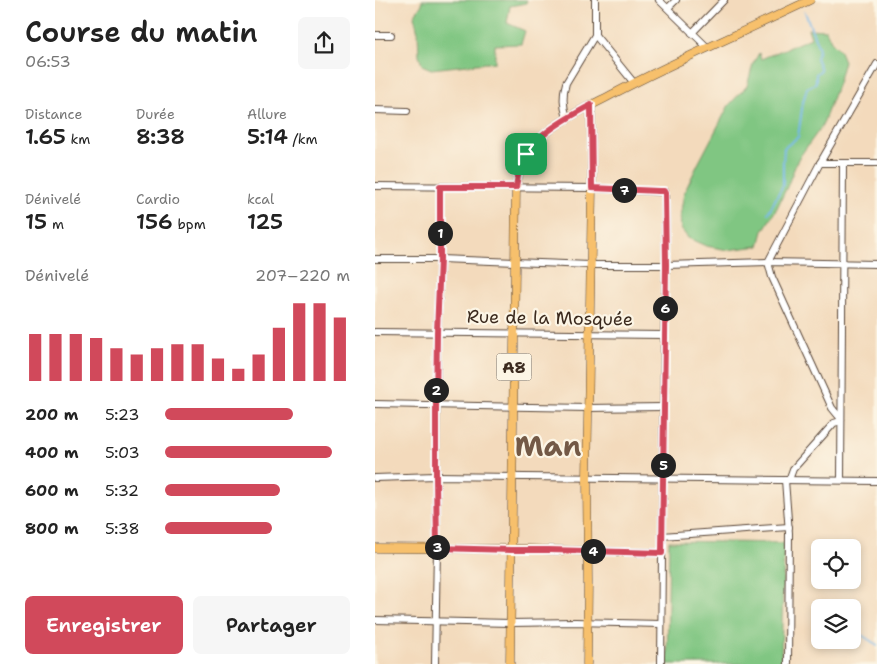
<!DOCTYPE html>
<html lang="fr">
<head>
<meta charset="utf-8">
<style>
	:root { --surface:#fff; --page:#f6f6f6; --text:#222; --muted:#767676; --accent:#d1495b }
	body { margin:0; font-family:"Shantell Sans",sans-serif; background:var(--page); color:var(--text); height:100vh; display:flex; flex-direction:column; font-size:19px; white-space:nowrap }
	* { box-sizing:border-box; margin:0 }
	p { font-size:16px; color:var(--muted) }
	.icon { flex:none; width:28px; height:28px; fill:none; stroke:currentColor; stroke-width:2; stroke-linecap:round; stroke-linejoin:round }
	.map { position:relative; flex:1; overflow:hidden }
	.drawer { display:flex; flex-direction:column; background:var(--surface); width:375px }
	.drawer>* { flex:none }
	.controls { position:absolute; left:436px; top:539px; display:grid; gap:10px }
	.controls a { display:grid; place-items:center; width:50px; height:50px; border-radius:8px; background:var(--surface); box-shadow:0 2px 8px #0003; font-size:25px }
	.pin { position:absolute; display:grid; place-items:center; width:42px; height:42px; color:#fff; margin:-21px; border-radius:10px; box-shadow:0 2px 8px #0006 }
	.km { position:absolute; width:25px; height:25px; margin:-12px; border-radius:50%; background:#222; color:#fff; font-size:14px; line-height:25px; text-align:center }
	.round { display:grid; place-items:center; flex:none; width:52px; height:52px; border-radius:8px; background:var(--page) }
	.overview { display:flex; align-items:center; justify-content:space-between; height:85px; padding:0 25px }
	h1 { font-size:28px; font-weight:600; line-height:38px }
	.figures { display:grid; grid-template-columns:repeat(3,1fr); gap:8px; height:85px; padding:5px 25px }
	.figures div { display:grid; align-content:center }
	.figures b { font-size:21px; font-weight:600 }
	.figures small { font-size:14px; font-weight:400 }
	.figures p { font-size:14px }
	.chart { height:140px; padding:10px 25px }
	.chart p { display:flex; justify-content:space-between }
	.chart svg { width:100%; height:90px; margin-top:5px; stroke:var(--accent); stroke-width:6 }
	.action { display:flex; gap:10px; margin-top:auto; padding:10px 25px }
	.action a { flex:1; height:58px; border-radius:8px; background:var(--accent); color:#fff; font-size:20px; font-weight:600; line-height:58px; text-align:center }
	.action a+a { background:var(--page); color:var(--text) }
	ul { padding:0 25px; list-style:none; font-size:16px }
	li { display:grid; grid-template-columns:80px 60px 1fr; align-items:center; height:38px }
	li i { height:12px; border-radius:6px; background:var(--accent) }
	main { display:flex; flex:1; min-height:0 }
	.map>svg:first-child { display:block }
	.green { fill:#80c682; stroke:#5e7850 }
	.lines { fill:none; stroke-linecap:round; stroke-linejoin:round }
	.stream { stroke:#73b7e9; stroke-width:2 }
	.minor-casing { stroke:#574436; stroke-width:8 }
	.major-casing { stroke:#574436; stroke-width:9 }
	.minor { stroke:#fff; stroke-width:6 }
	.major { stroke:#f7c06c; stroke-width:8 }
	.route-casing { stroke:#fff; stroke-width:10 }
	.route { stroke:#d1495b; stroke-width:6 }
	.labels { text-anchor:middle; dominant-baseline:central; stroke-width:4.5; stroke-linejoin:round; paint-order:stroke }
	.shield { fill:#fcf5e5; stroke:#75675a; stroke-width:1 }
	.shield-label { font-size:16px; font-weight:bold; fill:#3b2a1e }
	.street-label { font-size:18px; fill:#3b2a1e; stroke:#fcf5e5 }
	.town-label { font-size:28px; font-weight:bold; fill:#735946; stroke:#fcf5e5 }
</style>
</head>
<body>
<main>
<section class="drawer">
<div class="overview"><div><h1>Course du matin</h1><p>06:53</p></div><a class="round"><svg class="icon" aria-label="share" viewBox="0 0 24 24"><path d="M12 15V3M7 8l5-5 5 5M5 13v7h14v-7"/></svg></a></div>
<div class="figures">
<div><p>Distance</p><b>1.65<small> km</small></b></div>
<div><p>Durée</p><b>8:38</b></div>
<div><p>Allure</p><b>5:14<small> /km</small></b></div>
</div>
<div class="figures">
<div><p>Dénivelé</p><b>15<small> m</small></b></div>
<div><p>Cardio</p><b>156<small> bpm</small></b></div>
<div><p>kcal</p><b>125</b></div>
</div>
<div class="chart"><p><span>Dénivelé</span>207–220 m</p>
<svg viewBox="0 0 160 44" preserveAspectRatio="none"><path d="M5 44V21M15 44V21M25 44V21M35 44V23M45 44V28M55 44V31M65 44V28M75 44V26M85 44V26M95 44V33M105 44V38M115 44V31M125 44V18M135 44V6M145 44V6M155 44V13"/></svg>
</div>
<ul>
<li><b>200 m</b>5:23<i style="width:69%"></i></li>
<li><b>400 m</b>5:03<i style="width:90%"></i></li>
<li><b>600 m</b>5:32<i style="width:62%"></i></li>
<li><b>800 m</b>5:38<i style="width:58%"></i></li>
</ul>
<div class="action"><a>Enregistrer</a><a>Partager</a></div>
</section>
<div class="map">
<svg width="502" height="664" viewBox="0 0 502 664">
	<rect width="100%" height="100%" fill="#fcf5e5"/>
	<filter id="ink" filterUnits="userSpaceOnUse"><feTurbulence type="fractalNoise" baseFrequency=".02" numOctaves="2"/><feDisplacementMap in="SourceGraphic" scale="10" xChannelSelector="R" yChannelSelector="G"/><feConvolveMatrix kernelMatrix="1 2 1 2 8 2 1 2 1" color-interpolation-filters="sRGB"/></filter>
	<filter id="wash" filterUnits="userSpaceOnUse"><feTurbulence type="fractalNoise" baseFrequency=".0096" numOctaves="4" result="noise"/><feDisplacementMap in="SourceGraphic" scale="20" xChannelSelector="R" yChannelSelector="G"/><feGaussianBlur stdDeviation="1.12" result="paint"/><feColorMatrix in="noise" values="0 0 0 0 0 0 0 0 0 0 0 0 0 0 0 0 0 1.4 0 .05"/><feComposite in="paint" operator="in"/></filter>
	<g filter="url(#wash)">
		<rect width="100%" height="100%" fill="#f3dabc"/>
		<g class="green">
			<polygon points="47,0 152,0 151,3 135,6 132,23 150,31 146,44 120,45 120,62 56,69 47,65 44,56 43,32 39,16 47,4"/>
			<polygon points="433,29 451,30 456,41 464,49 469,61 463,83 447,126 423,159 412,187 402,208 388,231 384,246 353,250 331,246 313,238 306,229 305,216 309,193 323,164 354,105 372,86 378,64 384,53 386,59 436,38"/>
			<polygon points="294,541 409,543 406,664 292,664"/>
		</g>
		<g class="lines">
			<g class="stream">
				<polyline points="393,213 408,185 408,163 409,148 423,137 428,102 432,88 437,86 441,82 441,74 446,70 441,58 444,49 430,12"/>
				<polyline points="479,630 502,645"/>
			</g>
		</g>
	</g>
	<g filter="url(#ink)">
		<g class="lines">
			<defs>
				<g id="minor">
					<polyline points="220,0 220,35 259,83"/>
					<polyline points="284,0 333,48"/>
					<polyline points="293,8 301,0"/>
					<polyline points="317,33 349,0"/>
					<polyline points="0,35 16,35"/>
					<polyline points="0,110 32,111"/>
					<path d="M 192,118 C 188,106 187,95 191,83 L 220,35"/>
					<polyline points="445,163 502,163"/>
					<polyline points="0,186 217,188 290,192 291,265 289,335 286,664"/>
					<polyline points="0,259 65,259 215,265 291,265 393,262 502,264"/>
					<polyline points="0,332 289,335"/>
					<polyline points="0,404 213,408 288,407"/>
					<polyline points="466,419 457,408 397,277 393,262 445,163 502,64"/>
					<polyline points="0,478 61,476 502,481"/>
					<polyline points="410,480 414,533 413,664"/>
					<polyline points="414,480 418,469 459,423 466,421"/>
					<polyline points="466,480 468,163"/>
					<polyline points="287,536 414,527"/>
					<polyline points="212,551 287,553"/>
					<polyline points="0,620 136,623 200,622 286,624"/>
					<polyline points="60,664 62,548 61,476 62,333 65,259 65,187"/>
				</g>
				<g id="major">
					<polyline points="0,548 152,549 212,551"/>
					<path d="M 135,664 L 141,187 C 145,167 148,156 163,140 C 185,119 213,107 240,93 C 304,59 371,31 435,0"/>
					<polyline points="212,664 213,582 212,478 217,188 216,105"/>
				</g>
			</defs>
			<use href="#minor" class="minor-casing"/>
			<use href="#major" class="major-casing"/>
			<use href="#minor" class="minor"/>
			<use href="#major" class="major"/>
		</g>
	</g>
	<g class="lines" filter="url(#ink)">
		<defs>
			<path id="route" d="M 216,105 L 217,188 L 284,191 L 289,191 L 290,193 L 291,265 L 287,553 L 174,550 L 136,550 L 62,548 L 61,476 L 61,405 L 62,332 L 65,259 L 65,187 L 141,187 C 142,181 143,174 145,168 C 155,137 189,120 216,105 Z"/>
		</defs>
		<use href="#route" class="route-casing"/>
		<use href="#route" class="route"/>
	</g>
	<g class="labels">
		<rect class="shield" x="121.5" y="353.5" width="35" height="27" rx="4"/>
		<g class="shield-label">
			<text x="139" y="367">A8</text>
		</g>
		<g class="street-label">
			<text transform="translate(175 318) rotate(1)">Rue de la Mosquée</text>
		</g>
		<g class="town-label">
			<text x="173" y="446">Man</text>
		</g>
	</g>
</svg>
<div class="controls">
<a><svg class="icon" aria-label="locate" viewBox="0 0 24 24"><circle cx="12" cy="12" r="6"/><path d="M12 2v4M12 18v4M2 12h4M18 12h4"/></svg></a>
<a><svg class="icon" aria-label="layers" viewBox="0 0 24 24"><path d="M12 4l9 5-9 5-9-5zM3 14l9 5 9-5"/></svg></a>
</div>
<div class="pin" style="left:151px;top:154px;background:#1e9e55"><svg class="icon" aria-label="arrive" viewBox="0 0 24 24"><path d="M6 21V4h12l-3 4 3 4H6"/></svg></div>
<b class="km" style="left:65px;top:233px">1</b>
<b class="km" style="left:61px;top:390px">2</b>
<b class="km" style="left:62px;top:547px">3</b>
<b class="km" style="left:218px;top:551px">4</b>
<b class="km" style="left:288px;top:465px">5</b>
<b class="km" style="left:290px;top:308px">6</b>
<b class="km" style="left:249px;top:190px">7</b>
</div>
</main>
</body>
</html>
